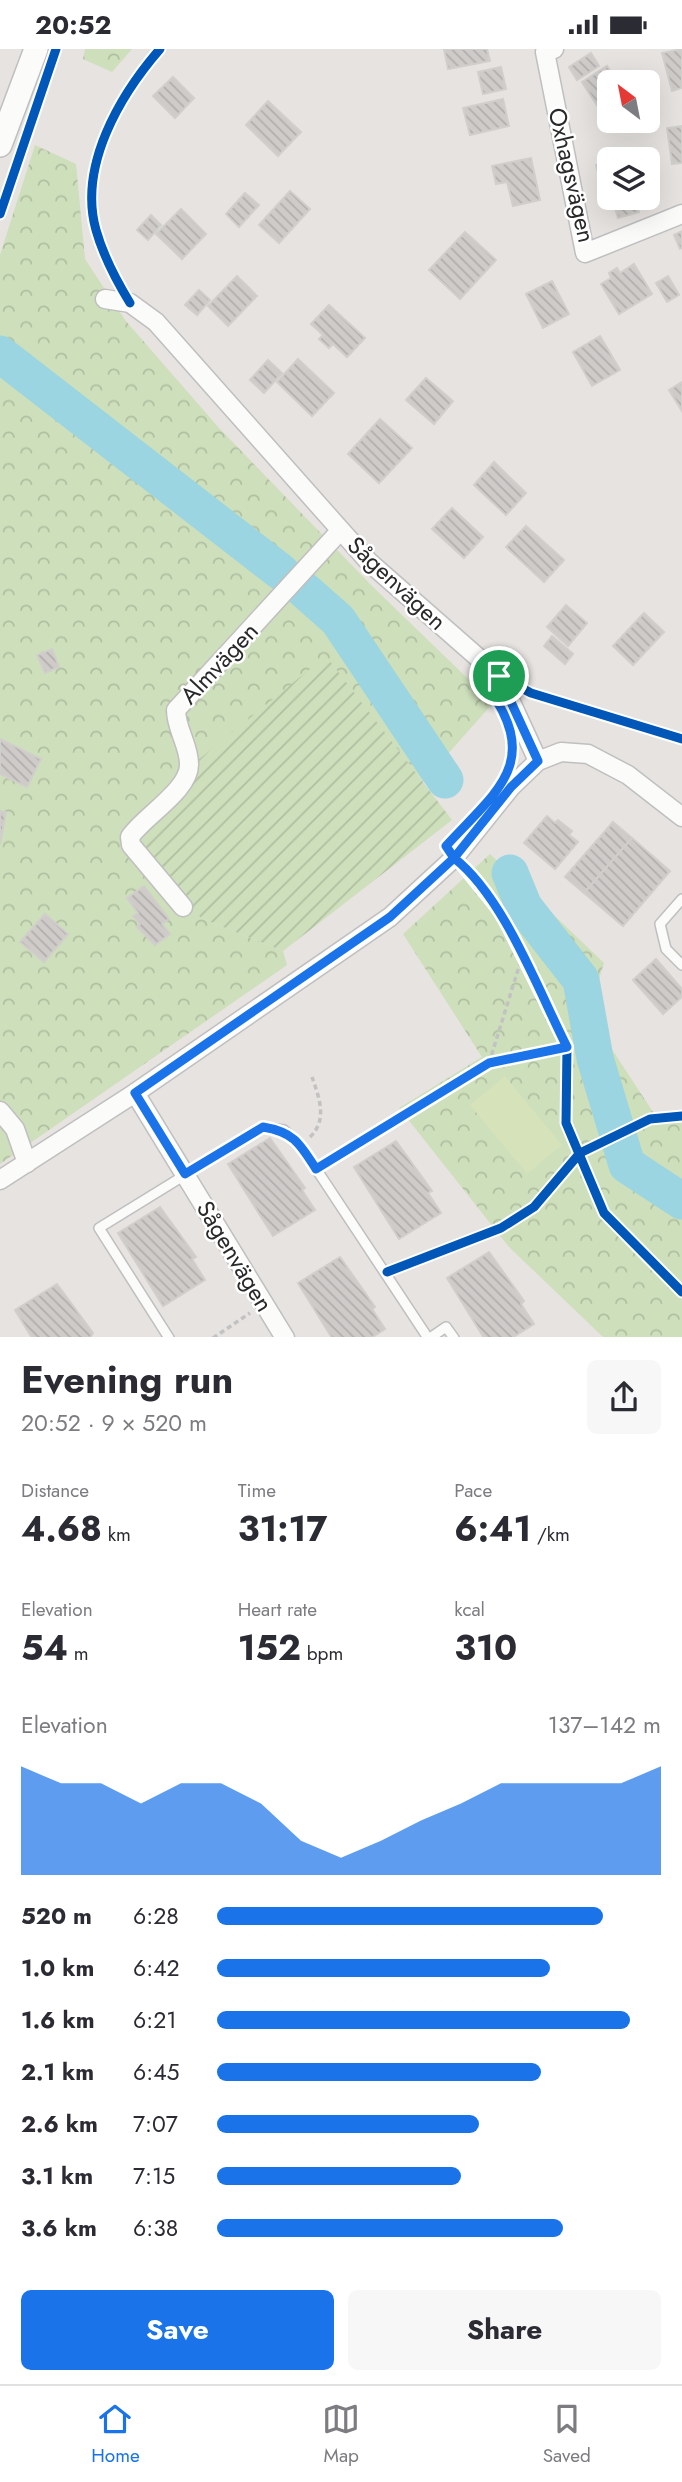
<!DOCTYPE html>
<html lang="en">
<head>
<meta charset="utf-8">
<style>
	:root { --surface:#fff; --page:#f7f7f7; --text:#2b2b33; --muted:#7c7c81; --line:#e1e1e2; --accent:#1a73e8 }
	body { margin:0; font-family:Jost,sans-serif; background:var(--page); color:var(--text); height:100vh; display:flex; flex-direction:column; font-size:26px; white-space:nowrap }
	* { box-sizing:border-box; margin:0 }
	p { font-size:23px; color:var(--muted) }
	.icon { flex:none; width:38px; height:38px; fill:none; stroke:currentColor; stroke-width:2; stroke-linecap:round; stroke-linejoin:round }
	.map { position:relative; height:1288px; overflow:hidden }
	.details { display:flex; flex-direction:column; background:var(--surface); flex:1 }
	.details>* { flex:none }
	.needle { width:46px; rotate:328deg }
	.buttons { position:absolute; left:597px; top:21px; display:grid; gap:14px }
	.buttons a { display:grid; place-items:center; width:63px; height:63px; border-radius:10px; background:var(--surface); box-shadow:0 7px 28px #0002; font-size:35px }
	.pin { position:absolute; display:grid; place-items:center; width:60px; height:60px; color:#fff; margin:-30px; border:4px solid #fff; border-radius:50%; box-shadow:0 2px 7px #0007 }
	.round { display:grid; place-items:center; flex:none; width:74px; height:74px; border-radius:10px; background:var(--page) }
	.head { display:flex; align-items:center; justify-content:space-between; height:119px; padding:0 21px }
	h1 { font-size:38px; font-weight:700; line-height:52px }
	.figures { display:grid; grid-template-columns:repeat(3,1fr); gap:10px; height:119px; padding:7px 21px }
	.figures div { display:grid; align-content:center }
	.figures b { font-size:35px; font-weight:700 }
	.figures small { font-size:19px; font-weight:400 }
	.figures p { font-size:19px }
	.chart { height:196px; padding:14px 21px }
	.chart p { display:flex; justify-content:space-between }
	.chart svg { width:100%; height:126px; margin-top:7px; fill:var(--accent); opacity:.7 }
	.primary-button { display:flex; gap:14px; margin-top:auto; padding:14px 21px }
	.primary-button a { flex:1; height:80px; border-radius:10px; background:var(--accent); color:#fff; font-size:28px; font-weight:700; line-height:80px; text-align:center }
	.primary-button a+a { background:var(--page); color:var(--text) }
	ul { padding:0 21px; list-style:none; font-size:23px }
	li { display:grid; grid-template-columns:112px 84px 1fr; align-items:center; height:52px }
	li i { height:18px; border-radius:9px; background:var(--accent) }
	.status { display:flex; justify-content:space-between; align-items:center; height:49px; padding:0 35px; background:var(--surface); direction:ltr }
	.status svg { height:19px; fill:currentColor }
	.menu { display:flex; justify-content:space-around; align-items:center; height:98px; border-top:2px solid var(--line); background:var(--surface); font-size:19px; color:var(--muted) }
	.menu a { display:grid; justify-items:center; gap:4px }
	.menu .on { color:var(--accent) }
	.map>svg:first-child { display:block }
	.forest { fill:url(#forest-crowns) }
	.garden { fill:url(#garden-furrows) }
	.pitch { fill:#d6e2ba }
	.lines { fill:none; stroke-linecap:round; stroke-linejoin:round }
	.river { stroke:#9ad5e1; stroke-width:37 }
	.building { fill:url(#building-back-hatch); stroke:#d1cfcc; stroke-width:2 }
	.service-casing { stroke:#c0bfc0; stroke-width:12 }
	.minor-casing { stroke:#c0bfc0; stroke-width:21 }
	.secondary-casing { stroke:#c0bfc0; stroke-width:26 }
	.path { stroke:#c3c2c2; stroke-width:3.5; stroke-dasharray:5 3.5; stroke-linecap:butt }
	.service { stroke:#fbfbfa; stroke-width:9 }
	.minor { stroke:#fbfbfa; stroke-width:18 }
	.secondary { stroke:#fbfbfa; stroke-width:23 }
	.cycleway-casing { stroke:#fff; stroke-width:13 }
	.cycleway { stroke:#0057b8; stroke-width:9 }
	.route-casing { stroke:#fff; stroke-width:14 }
	.route { stroke:#1a73e8; stroke-width:9 }
	.labels { text-anchor:middle; dominant-baseline:central; stroke-width:5; stroke-linejoin:round; paint-order:stroke }
	.street-label { font-size:24px; fill:#292929; stroke:#fff }
</style>
</head>
<body>
<div class="status"><b>20:52</b><svg viewBox="0 0 49 12"><path d="M0 12V9h3v3zM5 12V6h3v6zM10 12V3h3v9zM15 12V0h3v12zM26 1h20v11H26zM47 4h2v5h-2z"/></svg></div>
<div class="map">
<svg width="682" height="1289" viewBox="0 0 682 1289">
	<defs>
		<pattern id="forest-crowns" width="20" height="18" patternUnits="userSpaceOnUse" patternTransform="scale(1.75)"><rect width="20" height="18" fill="#cddfbb"/><path d="M2 6a3 3 0 1 1 6 0M12 15a3 3 0 1 1 6 0" fill="none" stroke="#b0bfa1"/></pattern>
		<pattern id="garden-furrows" width="10" height="10" patternUnits="userSpaceOnUse" patternTransform="scale(1.75)"><rect width="10" height="10" fill="#cddfbb"/><path d="M-1 1l2-2M0 10L10 0M9 11l2-2" fill="none" stroke="#b0bfa1"/></pattern>
		<pattern id="building-back-hatch" width="6" height="6" patternUnits="userSpaceOnUse" patternTransform="scale(1.75)"><rect width="6" height="6" fill="#cecbc9"/><path d="M-1 5l2 2M0 0l6 6M5-1l2 2" fill="none" stroke="#b1aead"/></pattern>
	</defs>
	<rect width="100%" height="100%" fill="#e6e3e0"/>
	<g class="forest">
		<polygon points="85,0 132,0 112,23 83,10"/>
		<polygon points="35,96 76,115 85,210 125,271 219,379 372,537 493,654 423,733 326,608 195,729 186,746 150,775 201,869 283,902 287,916 0,1115 0,206"/>
		<polygon points="490,805 604,914 588,964 653,1063 682,1063 682,1288 603,1288 509,1198 399,1059 482,1008 403,885"/>
	</g>
	<path class="garden" d="M 326,607 L 452,771 L 283,902 L 201,869 L 143,794 C 158,755 192,758 197,712 Z"/>
	<polygon class="pitch" points="505,1027 562,1096 527,1125 470,1056"/>
	<g class="lines">
		<g class="river">
			<polyline points="0,305 281,523"/>
			<polyline points="304,541 338,571 445,731"/>
			<polyline points="510,824 524,858 581,931 595,1009 627,1116 682,1152"/>
		</g>
	</g>
	<g class="building">
		<polygon points="444,0 487,0 490,12 448,20"/>
		<polygon points="682,0 682,39 672,42 662,4"/>
		<polygon points="591,4 599,17 577,31 569,18"/>
		<polygon points="607,17 616,31 619,29 622,33 609,33 609,63 604,67 582,33"/>
		<polygon points="501,18 506,40 483,45 478,23"/>
		<polygon points="173,28 194,49 175,69 153,47"/>
		<polygon points="503,50 509,77 470,86 463,59"/>
		<polygon points="268,52 301,83 278,107 246,76"/>
		<polygon points="682,77 682,114 672,115 667,79"/>
		<polygon points="531,109 540,151 513,157 507,133 496,135 492,117"/>
		<polygon points="609,112 609,149 635,149 639,163 618,169 614,156 608,158 596,116"/>
		<polygon points="290,142 310,160 279,194 259,176"/>
		<polygon points="245,144 259,156 239,178 226,165"/>
		<polygon points="181,160 206,185 182,210 156,185"/>
		<polygon points="151,166 161,176 148,191 137,181"/>
		<polygon points="682,182 682,199 680,200 674,186"/>
		<polygon points="465,183 496,211 460,250 429,221"/>
		<polygon points="634,215 652,245 619,265 601,235 611,229 609,224 617,219 620,224"/>
		<polygon points="237,227 257,247 228,277 208,257"/>
		<polygon points="668,227 679,246 667,253 656,234"/>
		<polygon points="552,232 569,265 543,279 526,245"/>
		<polygon points="199,241 210,251 197,266 185,256"/>
		<polygon points="329,256 365,289 347,308 333,295 329,299 319,290 323,286 311,275"/>
		<polygon points="600,287 620,321 592,337 573,303"/>
		<polygon points="298,310 334,344 312,367 277,333"/>
		<polygon points="268,311 282,324 264,344 250,331"/>
		<polygon points="426,329 453,352 434,375 406,351"/>
		<polygon points="682,333 682,362 669,341"/>
		<polygon points="380,370 412,399 379,434 348,405"/>
		<polygon points="494,413 526,444 506,466 474,436"/>
		<polygon points="452,459 483,488 464,509 432,480"/>
		<polygon points="526,477 564,511 544,533 506,498"/>
		<polygon points="566,556 587,574 568,597 547,578"/>
		<polygon points="644,564 664,583 633,616 613,597"/>
		<polygon points="552,587 573,605 565,615 544,597"/>
		<polygon points="52,600 59,618 45,624 37,606"/>
		<polygon points="0,690 41,710 27,738 0,725"/>
		<polygon points="0,762 6,763 0,795"/>
		<polygon points="547,767 555,774 558,771 572,782 569,786 578,793 555,820 524,794"/>
		<polygon points="613,773 632,789 584,844 565,828"/>
		<polygon points="632,789 670,822 623,877 584,844"/>
		<polygon points="144,837 169,870 162,875 170,885 155,896 137,878 140,875 133,867 138,864 127,849"/>
		<polygon points="45,865 68,885 44,913 20,893"/>
		<polygon points="656,910 682,940 682,948 663,965 633,931"/>
		<polygon points="270,1089 305,1139 302,1141 315,1161 273,1187 228,1115"/>
		<polygon points="396,1092 432,1142 428,1144 441,1164 399,1190 354,1118"/>
		<polygon points="160,1158 196,1208 192,1210 205,1231 163,1257 118,1184"/>
		<polygon points="489,1203 524,1252 521,1255 534,1275 512,1289 484,1289 447,1229"/>
		<polygon points="340,1208 375,1258 372,1260 385,1280 371,1289 332,1289 298,1234"/>
		<polygon points="57,1235 93,1284 90,1289 32,1289 15,1261"/>
	</g>
	<g class="lines">
		<defs>
			<g id="service">
				<polyline points="682,850 660,875 666,900 682,916"/>
				<polyline points="169,1289 99,1179 263,1078 284,1081 301,1097 428,1289"/>
				<polyline points="430,1289 446,1278 454,1289"/>
			</g>
			<g id="minor">
				<polyline points="554,0 545,3 585,204 682,165"/>
				<polyline points="105,250 130,254 156,273 369,513 499,627 538,712"/>
				<path d="M 183,858 L 131,796 L 130,788 C 144,767 190,741 189,715 C 189,696 176,680 176,661 L 340,482"/>
				<polyline points="135,1044 285,1289"/>
				<polyline points="0,1062 15,1080 27,1114"/>
				<polyline points="0,1131 135,1044 390,868 454,809 511,738 538,712 561,703 588,705 628,726 682,768"/>
			</g>
			<polyline id="secondary" points="0,96 36,0"/>
		</defs>
		<use href="#service" class="service-casing"/>
		<use href="#minor" class="minor-casing"/>
		<use href="#secondary" class="secondary-casing"/>
		<g class="path">
			<polyline points="489,1014 522,908"/>
			<path d="M 310,1088 C 328,1071 319,1048 312,1028"/>
			<polyline points="329,1112 489,1014 567,998"/>
			<polyline points="213,1289 250,1264"/>
		</g>
		<use href="#service" class="service"/>
		<use href="#minor" class="minor"/>
		<use href="#secondary" class="secondary"/>
		<defs>
			<g id="cycleway">
				<polyline points="0,165 56,0"/>
				<path d="M 130,254 C 116,231 103,206 96,181 C 78,117 120,46 160,0"/>
				<path d="M 682,690 L 531,644 L 499,627 L 489,640 C 542,715 495,743 446,797 L 501,865 L 567,998 L 566,1074 L 604,1164 L 682,1243"/>
				<polyline points="387,1223 501,1179 534,1158 580,1104 650,1070 682,1067"/>
			</g>
		</defs>
		<use href="#cycleway" class="cycleway-casing"/>
		<use href="#cycleway" class="cycleway"/>
	</g>
	<g class="lines">
		<defs>
			<path id="route" d="M 499,627 L 489,640 C 542,715 495,743 446,797 L 454,809 L 390,868 L 135,1044 L 185,1125 L 263,1078 C 294,1083 300,1095 316,1120 L 489,1014 L 567,998 C 538,941 504,848 454,809 L 511,738 L 538,712 L 499,627"/>
		</defs>
		<use href="#route" class="route-casing"/>
		<use href="#route" class="route"/>
	</g>
	<g class="labels">
		<g class="street-label">
			<text transform="translate(572 126) rotate(77)">Oxhagsvägen</text>
			<text transform="translate(397 534) rotate(43)">Sågenvägen</text>
			<text transform="translate(219 614) rotate(-47)">Almvägen</text>
			<text transform="translate(235 1207) rotate(59)">Sågenvägen</text>
		</g>
	</g>
</svg>
<div class="buttons">
<a><svg class="needle" viewBox="-14 -14 28 28"><path d="M0-13l5 13h-10z" fill="#e53935"/><path d="M0 13l5-13h-10z" fill="#7c7c81"/></svg></a>
<a><svg class="icon" aria-label="layers" viewBox="0 0 24 24"><path d="M12 4l9 5-9 5-9-5zM3 14l9 5 9-5"/></svg></a>
</div>
<div class="pin" style="left:499px;top:627px;background:#1e9e55"><svg class="icon" aria-label="arrive" viewBox="0 0 24 24"><path d="M6 21V4h12l-3 4 3 4H6"/></svg></div>
</div>
<section class="details">
<div class="head"><div><h1>Evening run</h1><p>20:52 · 9 × 520 m</p></div><a class="round"><svg class="icon" aria-label="share" viewBox="0 0 24 24"><path d="M12 15V3M7 8l5-5 5 5M5 13v7h14v-7"/></svg></a></div>
<div class="figures">
<div><p>Distance</p><b>4.68<small> km</small></b></div>
<div><p>Time</p><b>31:17</b></div>
<div><p>Pace</p><b>6:41<small> /km</small></b></div>
</div>
<div class="figures">
<div><p>Elevation</p><b>54<small> m</small></b></div>
<div><p>Heart rate</p><b>152<small> bpm</small></b></div>
<div><p>kcal</p><b>310</b></div>
</div>
<div class="chart"><p><span>Elevation</span>137–142 m</p>
<svg viewBox="0 0 160 44" preserveAspectRatio="none"><path d="M0 44V6L10 12L20 12L30 19L40 12L50 12L60 19L70 32L80 38L90 32L100 25L110 19L120 12L130 12L140 12L150 12L160 6V44z"/></svg>
</div>
<ul>
<li><b>520 m</b>6:28<i style="width:87%"></i></li>
<li><b>1.0 km</b>6:42<i style="width:75%"></i></li>
<li><b>1.6 km</b>6:21<i style="width:93%"></i></li>
<li><b>2.1 km</b>6:45<i style="width:73%"></i></li>
<li><b>2.6 km</b>7:07<i style="width:59%"></i></li>
<li><b>3.1 km</b>7:15<i style="width:55%"></i></li>
<li><b>3.6 km</b>6:38<i style="width:78%"></i></li>
</ul>
<div class="primary-button"><a>Save</a><a>Share</a></div>
</section>
<nav class="menu">
<a class="on"><svg class="icon" aria-label="home" viewBox="0 0 24 24"><path d="M3 11l9-7 9 7M6 9v11h12V9"/></svg>Home</a>
<a><svg class="icon" aria-label="map" viewBox="0 0 24 24"><path d="M3 6l6-2 6 2 6-2v14l-6 2-6-2-6 2zM9 4v14M15 6v14"/></svg>Map</a>
<a><svg class="icon" aria-label="saved" viewBox="0 0 24 24"><path d="M7 4h10v16l-5-4-5 4z"/></svg>Saved</a>
</nav>
</body>
</html>
